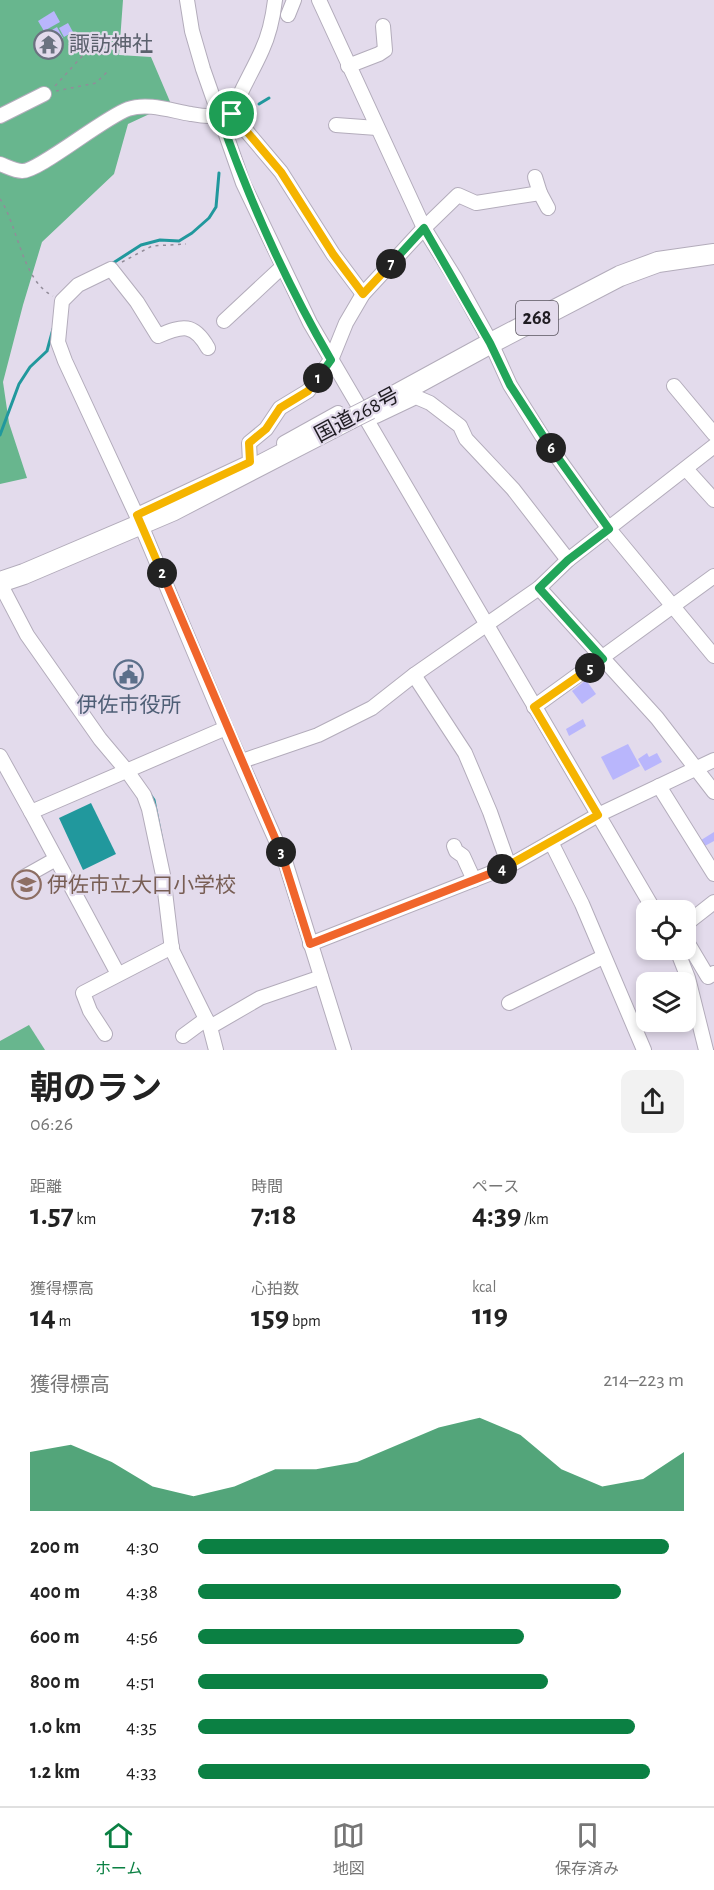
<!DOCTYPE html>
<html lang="ja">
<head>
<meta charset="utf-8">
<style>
	:root { --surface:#fff; --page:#f2f2f2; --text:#222; --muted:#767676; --line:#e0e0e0; --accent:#0b8043 }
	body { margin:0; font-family:"Alegreya Sans","Noto Sans JP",sans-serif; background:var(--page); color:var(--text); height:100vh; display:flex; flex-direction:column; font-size:22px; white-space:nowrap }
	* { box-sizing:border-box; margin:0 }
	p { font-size:20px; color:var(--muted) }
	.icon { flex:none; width:33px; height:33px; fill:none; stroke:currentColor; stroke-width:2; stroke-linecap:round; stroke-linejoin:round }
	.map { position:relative; height:1050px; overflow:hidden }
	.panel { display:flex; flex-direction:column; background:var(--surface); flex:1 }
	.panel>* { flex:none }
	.controls { position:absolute; left:636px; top:900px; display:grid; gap:12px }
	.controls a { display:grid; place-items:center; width:60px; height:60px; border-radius:12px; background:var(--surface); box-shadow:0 3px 9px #0003; font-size:30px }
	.pin { position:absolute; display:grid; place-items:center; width:51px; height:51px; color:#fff; margin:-26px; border:3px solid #fff; border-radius:50%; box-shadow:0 2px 6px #0007 }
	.km { position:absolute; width:30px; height:30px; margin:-15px; border-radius:50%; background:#222; color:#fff; font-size:16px; line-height:30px; text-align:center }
	.round { display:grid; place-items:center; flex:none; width:63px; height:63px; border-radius:12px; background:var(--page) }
	.summary { display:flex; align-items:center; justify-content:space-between; height:102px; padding:0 30px }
	h1 { font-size:33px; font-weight:700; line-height:45px }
	.metrics { display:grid; grid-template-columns:repeat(3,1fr); gap:9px; height:102px; padding:6px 30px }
	.metrics div { display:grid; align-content:center }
	.metrics b { font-size:30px; font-weight:700 }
	.metrics small { font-size:16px; font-weight:400 }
	.metrics p { font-size:16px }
	.chart { height:168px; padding:12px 30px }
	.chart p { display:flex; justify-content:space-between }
	.chart svg { width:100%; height:108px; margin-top:6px; fill:var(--accent); opacity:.7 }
	ul { padding:0 30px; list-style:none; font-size:20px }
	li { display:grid; grid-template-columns:96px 72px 1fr; align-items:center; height:45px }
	li i { height:15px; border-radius:8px; background:var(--accent) }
	.menu { display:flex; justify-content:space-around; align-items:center; height:84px; border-top:2px solid var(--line); background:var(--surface); font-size:16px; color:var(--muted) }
	.menu a { display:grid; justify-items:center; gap:3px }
	.menu .active { color:var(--accent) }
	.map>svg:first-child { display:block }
	.forest { fill:#68b68e }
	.water { fill:#21989d }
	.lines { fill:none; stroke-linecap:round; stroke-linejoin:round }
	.stream { stroke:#21989d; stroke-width:3 }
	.building { fill:#b9b6fc }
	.minor-casing { stroke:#b3acbb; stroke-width:16 }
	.highway-casing { stroke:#b3acbb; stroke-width:22 }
	.path { stroke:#928c99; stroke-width:1.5; stroke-dasharray:3 4.5; stroke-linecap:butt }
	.minor { stroke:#fff; stroke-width:14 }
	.highway { stroke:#fff; stroke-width:20 }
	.highway-bridge-casing { stroke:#b3acbb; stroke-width:22; stroke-linecap:butt }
	.highway-bridge { stroke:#fff; stroke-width:20 }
	.split-1-casing { stroke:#fff; stroke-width:12 }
	.split-2-casing { stroke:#fff; stroke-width:12 }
	.split-3-casing { stroke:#fff; stroke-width:12 }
	.split-4-casing { stroke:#fff; stroke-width:12 }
	.split-5-casing { stroke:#fff; stroke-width:12 }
	.split-6-casing { stroke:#fff; stroke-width:12 }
	.split-7-casing { stroke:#fff; stroke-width:12 }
	.split-8-casing { stroke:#fff; stroke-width:12 }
	.split-1 { stroke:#22a559; stroke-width:8 }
	.split-2 { stroke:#f5b400; stroke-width:8 }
	.split-3 { stroke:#f0652b; stroke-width:8 }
	.split-4 { stroke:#f0652b; stroke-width:8 }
	.split-5 { stroke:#f5b400; stroke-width:8 }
	.split-6 { stroke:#22a559; stroke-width:8 }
	.split-7 { stroke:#22a559; stroke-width:8 }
	.split-8 { stroke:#f5b400; stroke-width:8 }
	.labels { text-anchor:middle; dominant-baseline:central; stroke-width:4.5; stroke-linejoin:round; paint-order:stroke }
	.shield { fill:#e3dbec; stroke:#5a555f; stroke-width:1.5 }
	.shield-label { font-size:20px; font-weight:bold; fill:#1f1c22 }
	.worship-label { font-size:21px; fill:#5b616d; stroke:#e3dbec; text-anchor:start }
	.street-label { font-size:21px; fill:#1f1c22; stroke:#e3dbec }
	.service-label { font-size:21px; fill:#4e5e75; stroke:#e3dbec }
	.education-label { font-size:21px; fill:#785e54; stroke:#e3dbec; text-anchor:start }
</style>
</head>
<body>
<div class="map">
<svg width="714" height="1050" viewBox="0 0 714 1050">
	<rect width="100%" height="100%" fill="#e3dbec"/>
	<g class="forest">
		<polygon points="0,0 123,0 119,55 151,57 171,104 128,124 114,174 42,242 23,305 3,382 9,423 27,478 0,484"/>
		<polygon points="29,1025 45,1050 0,1050 0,1041"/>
	</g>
	<polygon class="water" points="91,803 116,854 83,870 59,818"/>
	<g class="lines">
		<g class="stream">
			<polyline points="259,104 269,98"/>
			<polyline points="110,265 141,245 160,240 179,241 192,233 209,218 216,207 219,173"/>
			<polyline points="0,435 19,384 30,367 47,351 53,329"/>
			<polyline points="150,794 154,800 163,846"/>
		</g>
	</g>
	<g class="building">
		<polygon points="54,11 60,22 44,31 38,21"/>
		<polygon points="68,23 73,32 64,37 59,28"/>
		<polygon points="57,27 63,38 53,44 46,36 48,35 47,33"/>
		<polygon points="586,680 596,694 582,704 572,691"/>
		<polygon points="583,719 586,726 569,736 566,729"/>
		<polygon points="628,744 640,766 613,780 601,757"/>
		<polygon points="647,753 649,757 657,753 662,762 645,771 638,759"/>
		<polygon points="714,832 714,841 701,848 698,842"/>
	</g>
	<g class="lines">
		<defs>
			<g id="minor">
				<polyline points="187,0 192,31 203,69 243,183 310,323 654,910"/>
				<polyline points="319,0 424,228 455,278 491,343 510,385 542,436 609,529 714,656"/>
				<polyline points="288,15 294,0"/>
				<polyline points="348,66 379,54 385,50 383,26"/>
				<polyline points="232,114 281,172 333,254 363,294"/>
				<polyline points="0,116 44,94"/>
				<polyline points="336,125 377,128"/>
				<path d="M 0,164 C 6,166 15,171 22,171 C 38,172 103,118 128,109 C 148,102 172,111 191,114 C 205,117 219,117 232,114 C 240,90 252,73 262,50 C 269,35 273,17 275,0"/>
				<polyline points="535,177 540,193"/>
				<polyline points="224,321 282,267"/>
				<path d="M 208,348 C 194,323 183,325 158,336 L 137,302 L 111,269 L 78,285 L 62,301 L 58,342 L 65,361 L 141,525 L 226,728 L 285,861 L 344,1050"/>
				<polyline points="674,386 714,434"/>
				<polyline points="376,416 416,397 430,403 460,426 466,439 513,489 568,560"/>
				<polyline points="284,443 338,413"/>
				<polyline points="686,469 714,500"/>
				<polyline points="137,515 250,462 249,443 266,429 280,408 308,391 331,360 346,323 363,294 424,228 458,195 476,203 540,193 548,208"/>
				<polyline points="0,579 4,591 27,635 100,739 127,771 144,795 149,809 163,875 172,950 210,1027 216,1050"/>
				<polyline points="539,588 657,718 714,792"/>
				<polyline points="414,675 465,753 490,812 509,866"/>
				<polyline points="534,707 714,576"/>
				<polyline points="0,756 31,812 226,728"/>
				<polyline points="242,761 318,735 372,708 414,675 539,588 568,560 714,446"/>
				<polyline points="659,786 714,874"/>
				<polyline points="31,812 118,974"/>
				<polyline points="551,842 582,904 644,1050"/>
				<polyline points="454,846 456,851 463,856 474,880"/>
				<polyline points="24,877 56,859"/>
				<polyline points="686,924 714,902"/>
				<polyline points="686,940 708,977 714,973"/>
				<polyline points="310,944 509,866 598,815 714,760"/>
				<polyline points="677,950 688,978 706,1050"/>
				<polyline points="509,1003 603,957"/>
				<polyline points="210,1027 260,998 321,977"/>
				<polyline points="105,1034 90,1011 83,993 172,947"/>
				<polyline points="183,1036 206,1019"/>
			</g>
			<g id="highway">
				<polyline points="370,409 491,343 620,276 658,262 714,254"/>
				<polyline points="0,582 24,574 172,511 350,419"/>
			</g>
		</defs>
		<use href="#minor" class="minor-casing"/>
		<use href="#highway" class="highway-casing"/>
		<g class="path">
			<polyline points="55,86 86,52 103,54"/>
			<polyline points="56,91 96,83 107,72"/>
			<path d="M 0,199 C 18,225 22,281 53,296"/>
			<polyline points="122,262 152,246 186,244"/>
		</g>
		<use href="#minor" class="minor"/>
		<use href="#highway" class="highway"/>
		<defs>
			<polyline id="highway-bridge" points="350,419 370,409"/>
		</defs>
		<use href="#highway-bridge" class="highway-bridge-casing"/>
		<use href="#highway-bridge" class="highway-bridge"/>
	</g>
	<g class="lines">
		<defs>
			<path id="split-1" d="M 232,114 L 220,117 C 250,202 286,283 331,360 L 318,378"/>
			<polyline id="split-2" points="162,573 137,515 250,462 249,443 266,429 280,408 308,391 318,378"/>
			<polyline id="split-3" points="162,573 281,852"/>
			<polyline id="split-4" points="281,852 310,944 502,869"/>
			<polyline id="split-5" points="502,869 598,815 534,707 590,668"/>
			<polyline id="split-6" points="551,448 609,529 568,560 539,588 603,659 590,668"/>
			<polyline id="split-7" points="391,264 424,228 490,343 510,385 551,448"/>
			<polyline id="split-8" points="232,114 281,172 333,254 363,294 391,264"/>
		</defs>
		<use href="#split-1" class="split-1-casing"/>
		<use href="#split-2" class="split-2-casing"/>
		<use href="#split-3" class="split-3-casing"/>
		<use href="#split-4" class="split-4-casing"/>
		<use href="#split-5" class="split-5-casing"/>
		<use href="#split-6" class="split-6-casing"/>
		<use href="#split-7" class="split-7-casing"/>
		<use href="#split-8" class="split-8-casing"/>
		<use href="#split-1" class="split-1"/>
		<use href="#split-2" class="split-2"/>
		<use href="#split-3" class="split-3"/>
		<use href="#split-4" class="split-4"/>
		<use href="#split-5" class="split-5"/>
		<use href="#split-6" class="split-6"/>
		<use href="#split-7" class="split-7"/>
		<use href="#split-8" class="split-8"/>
	</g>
	<defs>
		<symbol id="temple-ring" viewBox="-11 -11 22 22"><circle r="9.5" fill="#e3dbec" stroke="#6b7280" stroke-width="1.5"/><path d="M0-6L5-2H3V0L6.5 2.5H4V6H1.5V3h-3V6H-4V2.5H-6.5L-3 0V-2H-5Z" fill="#6b7280"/></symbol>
		<symbol id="civic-ring" viewBox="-11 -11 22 22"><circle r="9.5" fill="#e3dbec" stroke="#5c6f8a" stroke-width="1.5"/><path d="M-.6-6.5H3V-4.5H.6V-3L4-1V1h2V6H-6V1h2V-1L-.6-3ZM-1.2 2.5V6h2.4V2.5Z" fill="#5c6f8a"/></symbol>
		<symbol id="school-ring" viewBox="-11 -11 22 22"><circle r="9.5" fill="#e3dbec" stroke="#8d6e63" stroke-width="1.5"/><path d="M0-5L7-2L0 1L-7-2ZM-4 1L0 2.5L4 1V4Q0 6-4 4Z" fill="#8d6e63"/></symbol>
	</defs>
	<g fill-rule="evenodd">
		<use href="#temple-ring" x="32" y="28" width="33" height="33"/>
		<use href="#civic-ring" x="112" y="658" width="33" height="33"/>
		<use href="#school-ring" x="10" y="868" width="33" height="33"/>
	</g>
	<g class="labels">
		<rect class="shield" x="516" y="301" width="42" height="34" rx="4.5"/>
		<g class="shield-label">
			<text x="537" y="318">268</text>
		</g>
		<g class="worship-label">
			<text x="69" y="44">諏訪神社</text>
		</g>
		<g class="street-label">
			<text transform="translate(357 415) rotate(-28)">国道268号</text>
		</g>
		<g class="service-label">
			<text x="129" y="705">伊佐市役所</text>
		</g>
		<g class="education-label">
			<text x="47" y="885">伊佐市立大口小学校</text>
		</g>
	</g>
</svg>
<div class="controls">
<a><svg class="icon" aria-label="locate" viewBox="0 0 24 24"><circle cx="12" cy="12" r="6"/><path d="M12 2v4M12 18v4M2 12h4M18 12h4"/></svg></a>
<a><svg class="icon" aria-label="layers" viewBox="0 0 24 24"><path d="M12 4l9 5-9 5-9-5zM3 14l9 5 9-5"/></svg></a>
</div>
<div class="pin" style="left:232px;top:114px;background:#1e9e55"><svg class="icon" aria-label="arrive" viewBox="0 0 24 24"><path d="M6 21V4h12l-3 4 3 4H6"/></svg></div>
<b class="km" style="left:318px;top:378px">1</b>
<b class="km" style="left:162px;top:573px">2</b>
<b class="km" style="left:281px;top:852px">3</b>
<b class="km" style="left:502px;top:869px">4</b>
<b class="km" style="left:590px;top:668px">5</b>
<b class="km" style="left:551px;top:448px">6</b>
<b class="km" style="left:391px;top:264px">7</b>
</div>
<section class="panel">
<div class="summary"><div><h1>朝のラン</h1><p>06:26</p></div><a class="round"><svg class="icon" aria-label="share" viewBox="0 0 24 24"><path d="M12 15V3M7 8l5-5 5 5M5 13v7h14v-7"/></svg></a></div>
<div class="metrics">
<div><p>距離</p><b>1.57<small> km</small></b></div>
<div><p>時間</p><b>7:18</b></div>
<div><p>ペース</p><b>4:39<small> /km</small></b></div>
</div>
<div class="metrics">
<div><p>獲得標高</p><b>14<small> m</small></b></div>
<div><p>心拍数</p><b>159<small> bpm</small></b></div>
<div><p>kcal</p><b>119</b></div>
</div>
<div class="chart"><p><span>獲得標高</span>214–223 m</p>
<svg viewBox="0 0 160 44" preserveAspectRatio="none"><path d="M0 44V20L10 17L20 24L30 34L40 38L50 34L60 27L70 27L80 24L90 17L100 10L110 6L120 13L130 27L140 34L150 31L160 20V44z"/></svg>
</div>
<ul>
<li><b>200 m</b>4:30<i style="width:97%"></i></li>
<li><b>400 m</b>4:38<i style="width:87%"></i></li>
<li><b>600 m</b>4:56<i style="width:67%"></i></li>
<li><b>800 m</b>4:51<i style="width:72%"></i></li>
<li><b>1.0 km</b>4:35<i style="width:90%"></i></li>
<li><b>1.2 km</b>4:33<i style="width:93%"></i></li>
</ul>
</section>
<nav class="menu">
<a class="active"><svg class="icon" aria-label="home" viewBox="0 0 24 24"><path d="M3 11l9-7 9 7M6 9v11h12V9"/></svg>ホーム</a>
<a><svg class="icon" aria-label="map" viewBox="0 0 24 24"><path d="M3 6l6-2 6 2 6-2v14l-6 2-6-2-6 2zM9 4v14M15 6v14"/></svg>地図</a>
<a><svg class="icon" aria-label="saved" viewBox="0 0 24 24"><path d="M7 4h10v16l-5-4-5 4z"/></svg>保存済み</a>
</nav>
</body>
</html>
